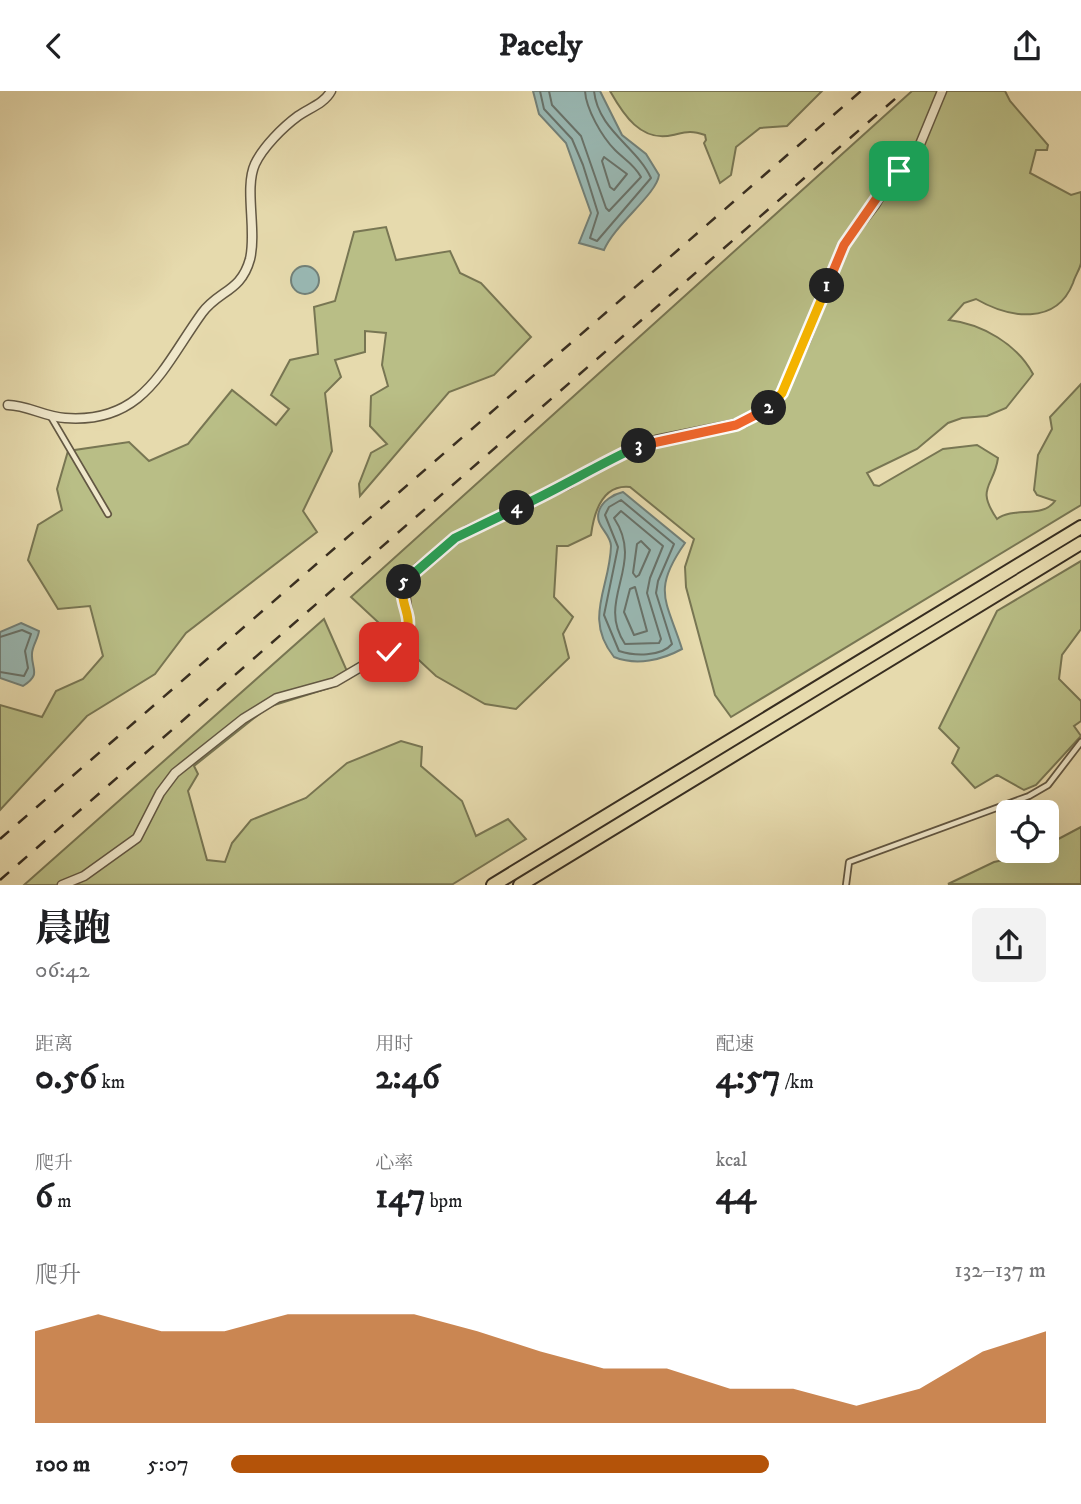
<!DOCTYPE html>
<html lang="zh">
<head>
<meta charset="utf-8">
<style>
	:root { --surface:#fff; --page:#f2f2f2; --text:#202124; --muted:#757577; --accent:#b45309 }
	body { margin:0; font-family:"IM FELL DW Pica","Noto Serif SC",serif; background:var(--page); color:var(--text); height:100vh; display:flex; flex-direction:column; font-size:26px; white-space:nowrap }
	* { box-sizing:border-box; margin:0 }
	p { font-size:23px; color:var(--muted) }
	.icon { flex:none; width:38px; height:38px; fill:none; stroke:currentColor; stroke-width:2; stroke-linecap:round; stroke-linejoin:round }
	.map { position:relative; height:794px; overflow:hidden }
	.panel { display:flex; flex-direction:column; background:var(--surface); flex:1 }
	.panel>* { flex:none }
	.tools { position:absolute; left:996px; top:709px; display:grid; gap:14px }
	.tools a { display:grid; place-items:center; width:63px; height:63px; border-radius:10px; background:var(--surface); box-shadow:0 7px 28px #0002; font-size:35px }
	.pin { position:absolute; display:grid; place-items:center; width:60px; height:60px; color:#fff; margin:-30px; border-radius:14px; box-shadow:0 4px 10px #0006 }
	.km { position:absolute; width:35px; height:35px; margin:-18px; border-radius:50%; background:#222; color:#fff; font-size:19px; line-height:35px; text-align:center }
	.round { display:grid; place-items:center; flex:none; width:74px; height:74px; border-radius:10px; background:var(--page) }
	.head { display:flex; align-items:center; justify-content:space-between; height:119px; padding:0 35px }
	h1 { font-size:38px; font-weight:800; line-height:52px }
	.stats { display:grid; grid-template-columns:repeat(3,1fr); gap:10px; height:119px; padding:7px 35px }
	.stats div { display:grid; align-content:center }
	.stats b { font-size:35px; font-weight:800 }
	.stats small { font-size:19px; font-weight:400 }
	.stats p { font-size:19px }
	.chart { height:196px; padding:14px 35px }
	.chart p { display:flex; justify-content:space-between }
	.chart svg { width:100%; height:126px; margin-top:7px; fill:var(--accent); opacity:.7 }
	ul { padding:0 35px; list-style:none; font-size:23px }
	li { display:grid; grid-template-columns:112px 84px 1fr; align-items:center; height:52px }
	li i { height:18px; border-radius:9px; background:var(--accent) }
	header { display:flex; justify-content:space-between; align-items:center; height:91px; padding:0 35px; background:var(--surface); font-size:32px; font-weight:800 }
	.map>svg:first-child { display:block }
	.green { fill:#b9be86; stroke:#787653; stroke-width:2 }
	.water { fill:#99b8b3; stroke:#728078; stroke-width:2 }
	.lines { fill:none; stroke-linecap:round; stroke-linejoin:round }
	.shore { stroke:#68726a; stroke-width:2 }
	.lane-casing { stroke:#635843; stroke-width:8 }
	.street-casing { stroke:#635843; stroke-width:11 }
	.primary-casing { stroke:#372d20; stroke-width:16 }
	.lane { stroke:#efe7ca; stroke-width:4.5 }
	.street { stroke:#efe7ca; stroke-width:8 }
	.primary { stroke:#e6daad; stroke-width:12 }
	.rail { stroke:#372d20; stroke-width:2.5; stroke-dasharray:12 12; stroke-linecap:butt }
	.split-1-casing { stroke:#fff; stroke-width:14 }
	.split-2-casing { stroke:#fff; stroke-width:14 }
	.split-3-casing { stroke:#fff; stroke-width:14 }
	.split-4-casing { stroke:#fff; stroke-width:14 }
	.split-5-casing { stroke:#fff; stroke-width:14 }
	.split-6-casing { stroke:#fff; stroke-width:14 }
	.split-1 { stroke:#f0652b; stroke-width:9 }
	.split-2 { stroke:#f5b400; stroke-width:9 }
	.split-3 { stroke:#f0652b; stroke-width:9 }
	.split-4 { stroke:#22a559; stroke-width:9 }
	.split-5 { stroke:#22a559; stroke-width:9 }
	.split-6 { stroke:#f5b400; stroke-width:9 }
</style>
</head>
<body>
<header><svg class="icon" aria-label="back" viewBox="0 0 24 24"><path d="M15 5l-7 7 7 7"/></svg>Pacely<svg class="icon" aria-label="share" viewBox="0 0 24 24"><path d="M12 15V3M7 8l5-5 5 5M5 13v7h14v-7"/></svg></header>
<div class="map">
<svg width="1081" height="794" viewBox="0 0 1081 794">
	<rect width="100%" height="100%" fill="#e6daad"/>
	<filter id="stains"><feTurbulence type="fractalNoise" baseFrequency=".00286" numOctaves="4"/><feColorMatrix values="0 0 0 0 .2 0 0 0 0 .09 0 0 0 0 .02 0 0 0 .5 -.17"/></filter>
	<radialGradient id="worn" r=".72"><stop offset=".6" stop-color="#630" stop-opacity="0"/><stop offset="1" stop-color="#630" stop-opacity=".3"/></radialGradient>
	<g class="green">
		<path d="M 610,0 L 822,0 L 787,35 L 760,37 L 736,56 L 731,84 L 720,92 L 704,52 L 706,49 L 705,44 C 691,39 686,41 673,44 C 641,52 623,23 610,0 Z"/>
		<path d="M 912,0 L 1005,0 L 1010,10 L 1048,54 L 1047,59 L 1036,59 L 1030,82 L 1071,104 L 1081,101 C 1081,124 1081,149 1081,172 C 1080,178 1075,185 1073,192 C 1056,235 1009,227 976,208 L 964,212 L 949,229 C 982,233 1017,253 1033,283 L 1030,287 L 1006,317 L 987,325 L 962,327 L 948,332 L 917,358 L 867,382 L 874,394 L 879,395 L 943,358 L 977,354 L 998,367 C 994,396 975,396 997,428 C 1014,415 1042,428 1055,410 L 1037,404 L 1034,399 L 1038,364 L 1052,338 L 1050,326 L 1081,293 L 1081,414 L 731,626 L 715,604 L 686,496 L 685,476 L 694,448 L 630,396 C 602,393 594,421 591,444 L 568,455 L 557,455 L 554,506 L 573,526 L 563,543 L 569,567 L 516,618 L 485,613 L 436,585 L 351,506 Z"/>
		<polygon points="386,136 396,169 450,160 460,182 481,192 531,246 494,284 449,301 360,405 359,393 371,362 387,353 370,335 371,305 388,295 382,274 386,242 365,240 365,261 335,269 341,286 325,302 332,360 303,420 317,441 186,542 155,583 87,625 0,719 0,614 42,626 56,600 83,588 103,565 90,515 58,518 28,469 38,434 62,419 57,398 68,360 129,351 149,370 188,353 232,299 276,334 289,318 271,304 290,269 318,263 314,216 335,210 354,141"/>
		<polygon points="1081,470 1081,538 1062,564 1059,588 1081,610 1081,630 1074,635 1081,645 1036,694 1024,699 997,684 975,697 952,672 959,657 939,637 997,520"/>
		<polygon points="324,528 350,587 332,596 268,616 194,675 198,683 188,700 207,769 225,771 232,752 251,729 306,707 347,672 401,650 422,656 421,675 462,710 476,745 508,728 526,748 453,793 24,794"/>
		<polygon points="1081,736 1081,793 948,793 994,771 1046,760 1047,754"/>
	</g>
	<g class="water">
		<path d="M 533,0 L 600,0 L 622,44 L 646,63 L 659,84 C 657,103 614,134 604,159 L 579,152 L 591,122 L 566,52 L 539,23 Z"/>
		<circle cx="305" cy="189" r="14"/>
		<path d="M 623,401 L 685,452 C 651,500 667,510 682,558 C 662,569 637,575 614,566 C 583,527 610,497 611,455 C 611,442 594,435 599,420 C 602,410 614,403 623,401 Z"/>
		<path d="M 21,532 L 39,540 C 38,548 32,555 32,563 C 31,578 42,583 23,595 L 0,587 L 0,541 Z"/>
	</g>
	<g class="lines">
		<g class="shore">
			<path d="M 540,0 L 544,18 L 572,48 L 583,74 L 598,122 L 590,147 L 597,150 L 651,87 C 637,56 598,39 594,0"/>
			<path d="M 549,0 L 552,14 L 581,45 L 606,117 L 609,120 L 641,86 C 634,73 625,69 615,59 C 602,46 586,18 585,0"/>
			<polygon points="604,66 627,83 614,99 610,96 602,70"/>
			<path d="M 621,409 L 674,453 L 658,490 L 656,502 L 672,553 C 661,566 634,565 619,560 L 604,524 L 618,456 L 605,424 L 609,416 Z"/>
			<path d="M 621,420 L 663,455 L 650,487 L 647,502 L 661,548 L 659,552 L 625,553 C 595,508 646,475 614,427 Z"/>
			<polygon points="641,450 650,459 639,484 636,486 633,482 637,453"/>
			<polygon points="635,496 647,540 634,544 624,521 630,498"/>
			<polyline points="0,546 22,539 31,543 25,560 28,577 24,585 0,581"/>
		</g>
		<defs>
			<g id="lane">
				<polyline points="51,326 108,423"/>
				<polyline points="846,794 849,771 1029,705 1048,694 1081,651"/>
			</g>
			<g id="street">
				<path d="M 8,314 C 27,314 45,326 65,327 C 144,333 163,276 202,222 C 219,199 241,201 250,168 C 257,139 244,97 255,73 C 263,56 283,36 298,25 C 309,17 324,13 331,0"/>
				<polyline points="62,794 84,785 137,747 160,702 175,682 243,628 277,607 335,591 398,554 409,535 404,491 419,476 468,439 569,393 595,375 656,349 745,331 774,313 782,302 806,249 844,154 875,114 892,85 916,63 942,0"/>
			</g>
			<g id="primary">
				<polyline points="493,794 1081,436"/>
				<polyline points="520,794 1081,452"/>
			</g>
		</defs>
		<use href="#lane" class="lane-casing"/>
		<use href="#street" class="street-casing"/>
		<use href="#primary" class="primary-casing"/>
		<use href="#lane" class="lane"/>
		<use href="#street" class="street"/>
		<use href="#primary" class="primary"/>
		<g class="rail">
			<polyline points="0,748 861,0"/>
			<polyline points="0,789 904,0"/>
		</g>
	</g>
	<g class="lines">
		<defs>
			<polyline id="split-1" points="827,195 844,154 892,85 899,80"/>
			<polyline id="split-2" points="769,317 782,302 827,195"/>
			<polyline id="split-3" points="639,355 736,334 769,317"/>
			<path id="split-4" d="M 517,417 C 559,398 597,374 639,355"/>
			<polyline id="split-5" points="404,491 455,447 517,417"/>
			<path id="split-6" d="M 389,561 C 427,532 396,520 404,491"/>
		</defs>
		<use href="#split-1" class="split-1-casing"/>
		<use href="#split-2" class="split-2-casing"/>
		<use href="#split-3" class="split-3-casing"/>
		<use href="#split-4" class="split-4-casing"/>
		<use href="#split-5" class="split-5-casing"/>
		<use href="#split-6" class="split-6-casing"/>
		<use href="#split-1" class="split-1"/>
		<use href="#split-2" class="split-2"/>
		<use href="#split-3" class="split-3"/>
		<use href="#split-4" class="split-4"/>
		<use href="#split-5" class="split-5"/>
		<use href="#split-6" class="split-6"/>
	</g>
	<rect width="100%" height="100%" filter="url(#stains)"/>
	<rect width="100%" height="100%" fill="url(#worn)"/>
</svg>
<div class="tools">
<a><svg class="icon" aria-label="locate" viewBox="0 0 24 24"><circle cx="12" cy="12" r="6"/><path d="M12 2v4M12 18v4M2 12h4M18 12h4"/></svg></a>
</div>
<div class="pin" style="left:899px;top:80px;background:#1e9e55"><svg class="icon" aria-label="arrive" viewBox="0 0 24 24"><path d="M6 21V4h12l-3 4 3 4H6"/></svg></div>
<div class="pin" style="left:389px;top:561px;background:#d93025"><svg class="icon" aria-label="check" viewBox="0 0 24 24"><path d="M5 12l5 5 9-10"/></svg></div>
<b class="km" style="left:827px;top:195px">1</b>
<b class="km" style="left:769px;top:317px">2</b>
<b class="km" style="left:639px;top:355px">3</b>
<b class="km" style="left:517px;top:417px">4</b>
<b class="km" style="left:404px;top:491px">5</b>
</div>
<section class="panel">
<div class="head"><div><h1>晨跑</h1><p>06:42</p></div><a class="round"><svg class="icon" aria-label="share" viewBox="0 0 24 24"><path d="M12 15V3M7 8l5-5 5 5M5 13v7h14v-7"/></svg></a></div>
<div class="stats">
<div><p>距离</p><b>0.56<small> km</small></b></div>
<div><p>用时</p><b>2:46</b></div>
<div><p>配速</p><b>4:57<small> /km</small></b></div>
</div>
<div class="stats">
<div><p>爬升</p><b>6<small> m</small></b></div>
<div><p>心率</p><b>147<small> bpm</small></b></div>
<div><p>kcal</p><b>44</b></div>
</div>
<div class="chart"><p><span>爬升</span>132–137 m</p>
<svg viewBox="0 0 160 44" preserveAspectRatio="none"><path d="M0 44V12L10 6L20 12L30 12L40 6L50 6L60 6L70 12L80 19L90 25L100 25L110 32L120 32L130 38L140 32L150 19L160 12V44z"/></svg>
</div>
<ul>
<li><b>100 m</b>5:07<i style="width:66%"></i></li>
</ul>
</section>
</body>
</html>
